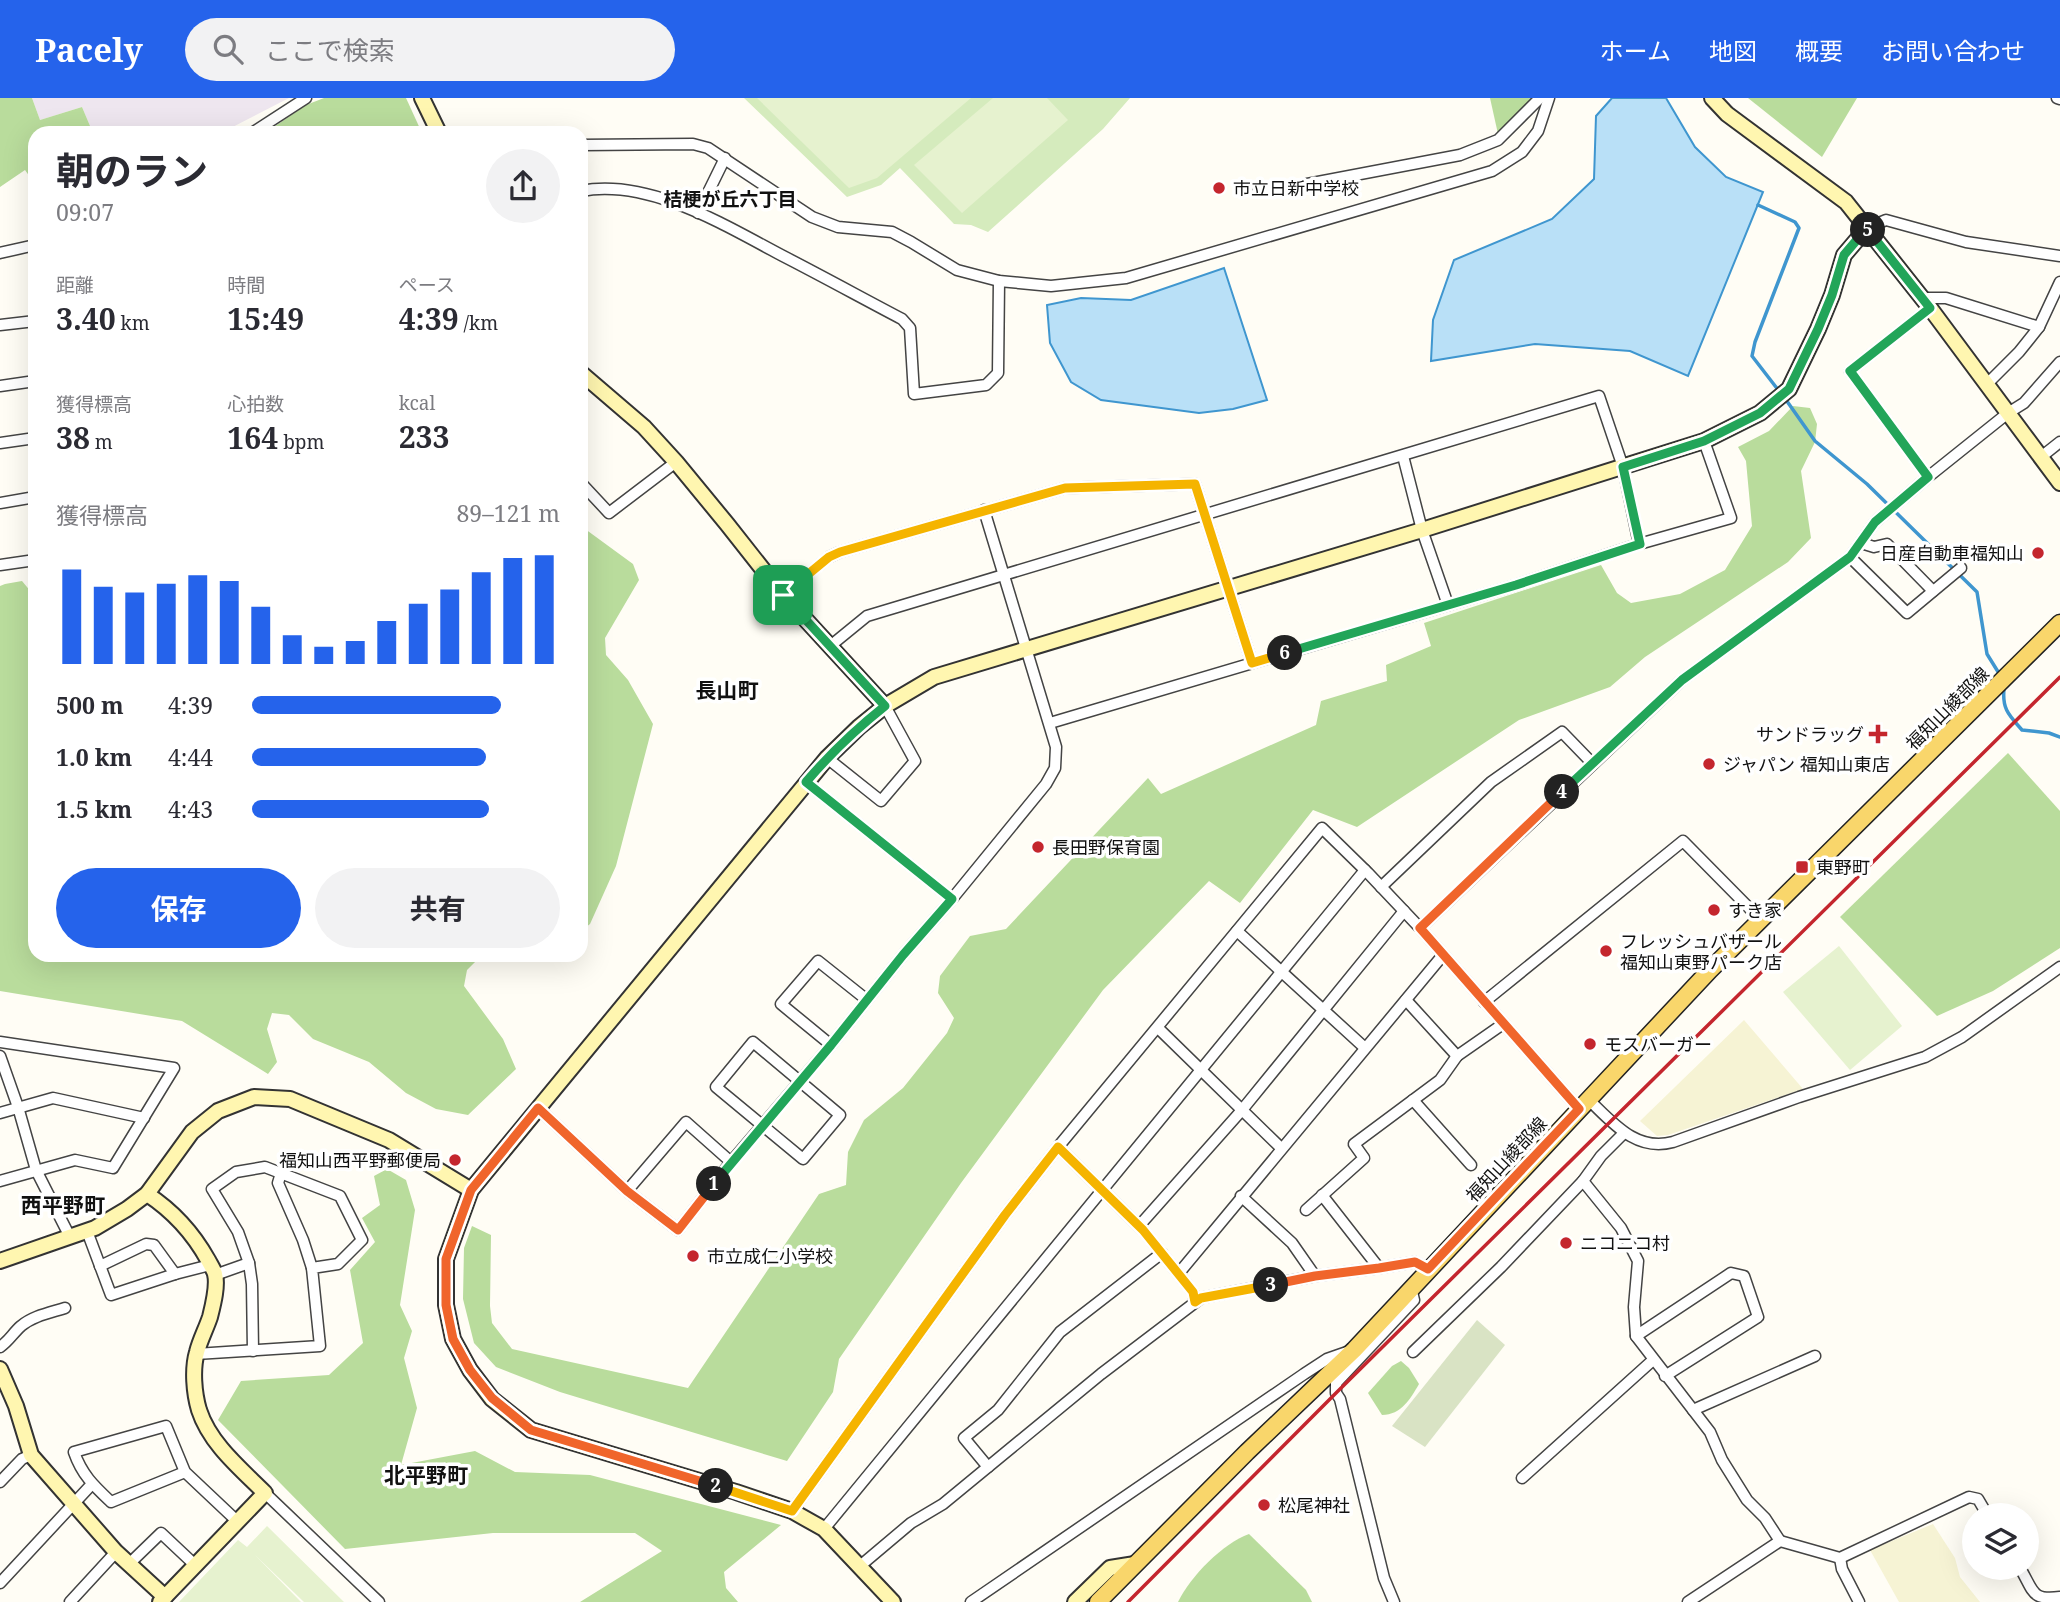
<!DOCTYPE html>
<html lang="ja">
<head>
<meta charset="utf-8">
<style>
	:root { --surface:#fff; --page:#f2f2f3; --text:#2b2b33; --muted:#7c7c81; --accent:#2563eb }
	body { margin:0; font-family:"Noto Serif","Noto Sans JP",serif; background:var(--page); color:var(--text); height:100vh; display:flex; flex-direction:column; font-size:26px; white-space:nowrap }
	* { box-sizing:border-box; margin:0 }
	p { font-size:23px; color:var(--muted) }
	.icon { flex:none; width:38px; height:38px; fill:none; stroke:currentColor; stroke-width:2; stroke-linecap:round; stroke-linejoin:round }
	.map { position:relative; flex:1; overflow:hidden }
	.details { position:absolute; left:28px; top:28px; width:560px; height:836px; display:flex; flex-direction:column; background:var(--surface); border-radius:21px; box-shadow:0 7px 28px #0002 }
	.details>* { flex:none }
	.tools { position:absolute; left:1962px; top:1405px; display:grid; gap:14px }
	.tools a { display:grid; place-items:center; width:77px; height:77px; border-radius:50%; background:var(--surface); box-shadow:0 7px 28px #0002; font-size:35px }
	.pin { position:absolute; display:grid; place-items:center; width:60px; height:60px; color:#fff; margin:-30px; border-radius:14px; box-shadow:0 4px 10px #0006 }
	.km { position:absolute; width:35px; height:35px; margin:-18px; border-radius:50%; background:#222; color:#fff; font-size:19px; line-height:35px; text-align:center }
	.round { display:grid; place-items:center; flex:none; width:74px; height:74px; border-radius:37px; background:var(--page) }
	.summary { display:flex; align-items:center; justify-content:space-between; height:119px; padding:0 28px }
	h1 { font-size:38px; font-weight:700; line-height:52px }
	.stats { display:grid; grid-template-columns:repeat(3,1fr); gap:10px; height:119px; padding:7px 28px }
	.stats div { display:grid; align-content:center }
	.stats b { font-size:30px; font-weight:700 }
	.stats small { font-size:19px; font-weight:400 }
	.stats p { font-size:19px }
	.chart { height:196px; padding:14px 28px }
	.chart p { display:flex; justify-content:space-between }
	.chart svg { width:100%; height:126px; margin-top:7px; stroke:var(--accent); stroke-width:6 }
	.action { display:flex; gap:14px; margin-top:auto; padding:14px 28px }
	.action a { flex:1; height:80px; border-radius:42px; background:var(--accent); color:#fff; font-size:28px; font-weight:700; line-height:80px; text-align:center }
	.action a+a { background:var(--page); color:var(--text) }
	ul { padding:0 28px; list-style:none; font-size:23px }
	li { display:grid; grid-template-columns:112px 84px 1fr; align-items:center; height:52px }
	li i { height:18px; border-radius:9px; background:var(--accent) }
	header { display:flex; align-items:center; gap:42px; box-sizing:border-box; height:98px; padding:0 35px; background:var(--accent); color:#fff }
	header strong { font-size:33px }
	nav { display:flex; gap:38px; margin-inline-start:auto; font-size:24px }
	.search { width:490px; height:63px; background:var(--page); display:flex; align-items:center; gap:18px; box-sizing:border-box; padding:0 24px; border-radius:38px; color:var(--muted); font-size:26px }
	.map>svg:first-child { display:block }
	.industrial { fill:#eee6ef }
	.farmland { fill:#f6f3d4 }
	.green { fill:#d5ebbd }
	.forest { fill:#b9dc9c }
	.cemetery { fill:#d9e3c4 }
	.pitch { fill:#e6f2cf }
	.water { fill:#b9e0f7; stroke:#3f96cf; stroke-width:2 }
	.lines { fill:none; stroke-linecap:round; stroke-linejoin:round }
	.stream { stroke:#3f96cf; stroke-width:3.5 }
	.street-casing { stroke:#444; stroke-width:13 }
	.secondary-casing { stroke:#333; stroke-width:18 }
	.primary-casing { stroke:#222; stroke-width:19 }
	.street { stroke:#fff; stroke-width:10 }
	.secondary { stroke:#fff6b0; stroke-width:14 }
	.primary { stroke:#f9d66b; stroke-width:16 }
	.rail { stroke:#c4262e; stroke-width:3.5 }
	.split-1-casing { stroke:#fff; stroke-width:14 }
	.split-2-casing { stroke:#fff; stroke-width:14 }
	.split-3-casing { stroke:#fff; stroke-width:14 }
	.split-4-casing { stroke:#fff; stroke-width:14 }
	.split-5-casing { stroke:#fff; stroke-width:14 }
	.split-6-casing { stroke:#fff; stroke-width:14 }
	.split-7-casing { stroke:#fff; stroke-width:14 }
	.split-1 { stroke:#22a559; stroke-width:9 }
	.split-2 { stroke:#f0652b; stroke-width:9 }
	.split-3 { stroke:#f5b400; stroke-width:9 }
	.split-4 { stroke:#f0652b; stroke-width:9 }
	.split-5 { stroke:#22a559; stroke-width:9 }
	.split-6 { stroke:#22a559; stroke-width:9 }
	.split-7 { stroke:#f5b400; stroke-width:9 }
	.poi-dot { fill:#c4262e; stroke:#fff; stroke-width:2.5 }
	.labels { text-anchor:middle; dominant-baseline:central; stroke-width:7; stroke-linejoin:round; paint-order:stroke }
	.poi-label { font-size:18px; fill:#111; stroke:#fff; text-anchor:start }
	.street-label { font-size:18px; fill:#111; stroke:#fff }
	.neighbourhood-label { font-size:19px; font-weight:bold; fill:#111; stroke:#fff }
	.quarter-label { font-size:21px; font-weight:bold; fill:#111; stroke:#fff }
</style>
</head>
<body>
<header>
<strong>Pacely</strong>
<div class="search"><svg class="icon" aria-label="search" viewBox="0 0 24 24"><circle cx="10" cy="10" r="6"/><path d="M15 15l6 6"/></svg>ここで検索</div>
<nav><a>ホーム</a><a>地図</a><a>概要</a><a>お問い合わせ</a></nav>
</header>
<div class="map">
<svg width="2060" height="1504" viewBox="0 0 2060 1504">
	<rect width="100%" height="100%" fill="#fffdf5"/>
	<polygon class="industrial" points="32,0 289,0 221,35 93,35 82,9 40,22"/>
	<g class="farmland">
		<polygon points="1744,922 1803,991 1668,1037 1657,1038 1640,1023"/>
		<polygon points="1933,1426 1955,1460 1960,1479 1980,1504 1899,1504 1870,1452"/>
	</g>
	<polygon class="green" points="744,0 1130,0 1103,31 988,134 971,127 954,126 900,70 881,87 847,99"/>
	<g class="forest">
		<polygon points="0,0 32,0 40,22 82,9 93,35 35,35 35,86 25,72 0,89"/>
		<polygon points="324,0 406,0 422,35 265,35 306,7"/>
		<polygon points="1490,0 1532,0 1533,3 1498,36"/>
		<polygon points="1748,0 1857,0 1822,59"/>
		<polygon points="1793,308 1810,310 1817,326 1815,344 1801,373 1811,440 1788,464 1645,559 1610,589 1519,622 1357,729 1313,712 1240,805 1209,783 1103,892 961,1085 839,1261 833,1294 787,1363 560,1294 496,1269 474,1245 463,1201 464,1150 472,1128 491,1137 490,1208 492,1225 512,1251 688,1290 819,1096 846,1087 848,1054 864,1022 903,990 947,935 954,920 938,895 940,878 970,838 1006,831 1148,680 1161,696 1316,627 1321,603 1387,583 1386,567 1431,548 1424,525 1601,467 1617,495 1631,505 1680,496 1725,472 1752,428 1746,363 1738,349 1769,333"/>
		<polygon points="581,428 633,466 639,482 605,540 606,557 628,582 653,626 616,768 590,826 581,833"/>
		<polygon points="22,483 32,495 35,514 35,858 481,858 467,872 464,888 503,941 516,971 468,1017 436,1011 406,995 369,964 313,941 289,917 272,915 267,931 277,964 268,976 182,923 0,893 0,488 5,486"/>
		<polygon points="2008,655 2060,713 2060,850 1993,893 1937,918 1840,819"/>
		<polygon points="387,1071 406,1082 415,1112 400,1207 412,1233 404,1260 417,1310 401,1367 475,1353 515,1374 590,1377 781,1427 724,1474 726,1490 738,1504 580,1504 662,1453 635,1435 493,1435 345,1451 218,1322 241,1283 329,1277 363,1245 350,1172 375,1144 362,1120 380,1107 374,1078"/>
		<path d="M 1401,1263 L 1409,1270 L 1419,1286 C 1411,1300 1401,1317 1382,1317 L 1368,1295 L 1392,1268 Z"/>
		<path d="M 1249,1436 L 1306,1492 L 1312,1504 L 1178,1504 C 1190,1479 1223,1445 1249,1436 Z"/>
	</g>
	<polygon class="cemetery" points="1477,1222 1505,1247 1425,1349 1392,1328"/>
	<g class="pitch">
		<polygon points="757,0 971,0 877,80 849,90"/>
		<polygon points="993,0 1047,0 1068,22 962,115 914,67"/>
		<polygon points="1839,848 1902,928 1850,972 1783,894"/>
		<polygon points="267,1428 344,1504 304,1504 255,1457 301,1504 179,1504 238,1442 247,1449"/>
	</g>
	<g class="water">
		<polygon points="1612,0 1666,0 1695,49 1726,79 1763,94 1688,278 1630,253 1535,246 1431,263 1433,222 1454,162 1552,121 1594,81 1596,18"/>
		<polygon points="1224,170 1267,302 1233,311 1199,315 1101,302 1071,284 1050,245 1047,207 1081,200 1131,202"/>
	</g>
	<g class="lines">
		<g class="stream">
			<polyline points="1758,107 1795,124 1799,130 1755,244 1752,258 1779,293"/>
			<polyline points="1784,299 1815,343 1867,386 1977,494 1987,556 2000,577"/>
			<path d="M 2004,591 C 2002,611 2009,617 2022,632 L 2049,635 L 2060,639"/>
		</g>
		<defs>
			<g id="street">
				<polyline points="2057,0 2060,1"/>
				<polyline points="252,35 306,0"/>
				<polyline points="581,47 693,46 708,50 812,119 838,129 892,134 911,144 957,172 999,183 1051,188 1126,180 1492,73 1522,54 1538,33 1549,0"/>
				<polyline points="1258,89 1281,91 1460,57 1498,42 1540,0"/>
				<path d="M 581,93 C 649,80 724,127 783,158 C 822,178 862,200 902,221 L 910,230 L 914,296 L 986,287 L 998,275 L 999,183"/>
				<polyline points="698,115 725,60"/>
				<polyline points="1867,130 1886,122 1966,144 2060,158"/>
				<polyline points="0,155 35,147"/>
				<polyline points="1922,200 1946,200 2039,229"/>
				<polyline points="0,227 35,223"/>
				<polyline points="1986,287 2019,254 2039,229 2060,184"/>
				<polyline points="0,288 35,283"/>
				<polyline points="0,345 35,340"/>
				<polyline points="1403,358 1422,432 1448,507"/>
				<polyline points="2041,359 2060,344"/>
				<polyline points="1928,379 1850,273 1930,210"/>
				<polyline points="581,385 609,415 676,364"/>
				<polyline points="0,405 35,399"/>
				<polyline points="1861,445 1874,449 1887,446 1933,493"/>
				<polyline points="1850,459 1907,515 1961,470"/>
				<polyline points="0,467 35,462"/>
				<polyline points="783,497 829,459 840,454 1065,390 1195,386 1252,565"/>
				<polyline points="829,549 867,518 1599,298 1623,369 1639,446"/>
				<polyline points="1050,625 1516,487 1639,446 1731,420 1704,343"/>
				<polyline points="827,660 881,703 915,663 885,608"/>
				<polyline points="806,684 952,801"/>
				<polyline points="1381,789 1491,684 1562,634 1593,666"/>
				<polyline points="1420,830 1682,582 1850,459 1875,424 1928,379 2008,315 2024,305 2060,264"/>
				<polyline points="1237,833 1365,950"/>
				<polyline points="1406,902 1457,958 1503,926"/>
				<polyline points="1484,904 1683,743 1760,821"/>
				<polyline points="1158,930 1281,1050"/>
				<polyline points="0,944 174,970 113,1070 75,1062 0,1083"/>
				<polygon points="753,944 840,1017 803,1061 716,989"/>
				<polyline points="831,947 781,906 818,863 867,902"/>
				<polyline points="0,958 18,1009 36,1072 70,1139"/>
				<path d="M 1588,1001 C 1613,1025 1636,1054 1673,1044 L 1799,999 L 1925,959 L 1962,939 L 2060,869"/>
				<polyline points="1413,1002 1471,1067"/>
				<polyline points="538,1010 627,1093 678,1132 731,1064 831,947 903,857 952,801 1046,686 1055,670 1056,649 984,412"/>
				<polyline points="0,1015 53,1000 144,1020"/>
				<polyline points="1624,1035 1601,1058 1583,1083 1621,1130 1638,1163 1634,1209 1636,1238 1710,1334 1722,1362 1747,1402 1765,1420 1780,1443"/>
				<polyline points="1058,1049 1143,1132 1193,1194 1195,1204"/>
				<polyline points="281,1075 278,1085 303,1142 312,1170"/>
				<polyline points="627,1093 686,1024 731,1064"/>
				<polyline points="1322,1097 1379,1170"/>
				<polyline points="1241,1098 1292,1145 1315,1178"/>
				<polyline points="1306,1112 1364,1060 1354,1046 1440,982 1457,958"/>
				<polyline points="1139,1128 1242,1012 1404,813"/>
				<polyline points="87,1133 111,1197 175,1176 210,1167"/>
				<polyline points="249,1165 252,1186 253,1253"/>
				<polyline points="100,1168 146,1146 154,1147 175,1176"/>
				<polyline points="1179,1175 1443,857"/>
				<polyline points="1636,1238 1731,1175 1744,1178 1758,1219 1665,1278"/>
				<path d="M 0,1249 C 9,1243 13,1235 21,1228 C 33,1218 49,1215 65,1210"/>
				<polyline points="1413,1254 1501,1169 1583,1083"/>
				<polyline points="196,1256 320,1248 312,1170 338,1166 362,1142 340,1098 265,1069 236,1074 212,1091 238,1134 249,1165 215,1177"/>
				<polyline points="1693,1312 1815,1258"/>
				<polyline points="988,1369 964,1340 998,1312 1060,1234 1162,1155"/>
				<path d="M 185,1374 L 111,1404 C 94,1388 82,1377 74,1354 L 166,1328 L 185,1374 L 238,1424"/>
				<polyline points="1522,1380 1653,1262"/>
				<polyline points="0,1384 22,1361 31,1357"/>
				<polyline points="265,1395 379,1504"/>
				<polyline points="792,1413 1005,1117 1058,1049 1322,730 1368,775 1420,830 1579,1011"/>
				<polyline points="824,1431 1365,772"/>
				<polyline points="1840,1460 1842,1471 1859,1504"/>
				<polyline points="129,1466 161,1435 195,1467"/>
				<polyline points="860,1468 911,1425 943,1406 1101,1276 1201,1200 1315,1178 1379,1170 1415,1164 1428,1171"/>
				<path d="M 2020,1470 C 2034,1493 2031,1503 2060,1499"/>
				<polyline points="0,1485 92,1386"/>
				<polyline points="70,1504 116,1454"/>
				<polyline points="971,1504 1304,1276 1327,1261 1347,1254"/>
				<polyline points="1394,1504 1384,1480 1340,1301 1336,1295 1336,1285 1414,1202 1411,1190"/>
				<polyline points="1688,1504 1780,1443 1840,1460 1969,1399 1978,1401 1988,1418"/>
			</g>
			<g id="secondary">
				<polyline points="422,0 439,35"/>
				<polyline points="1712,0 1727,16 1846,104 1930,210 2060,385"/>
				<polyline points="581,275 644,329 676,364 727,426 783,497 885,608"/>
				<path d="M 147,1096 C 173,1113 193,1135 208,1162 C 210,1166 214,1172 215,1176 C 218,1188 213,1207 210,1219 C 206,1231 200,1242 197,1254 C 192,1271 194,1295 199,1312 C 210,1346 241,1371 265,1395 L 160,1504"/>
				<polyline points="0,1163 95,1130 127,1111 147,1096 192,1034 218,1013 254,999 290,1001 389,1042 471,1092"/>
				<polyline points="0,1271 16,1308 31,1357 116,1454 165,1499"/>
				<polyline points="893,1504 824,1431 792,1413 736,1394 531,1332 492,1301 470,1272 453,1241 446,1207 446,1161 471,1092 827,660 859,629 885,608 934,579 1422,432 1704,343 1760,315 1789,291 1818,231 1832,197 1844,157 1867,130"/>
				<polyline points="1075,1504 1110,1470 1135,1466"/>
			</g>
			<polyline id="primary" points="1098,1504 1247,1354 1354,1252 1710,872 2060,525"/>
		</defs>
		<use href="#street" class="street-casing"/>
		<use href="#secondary" class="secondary-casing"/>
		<use href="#primary" class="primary-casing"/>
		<use href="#street" class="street"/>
		<use href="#secondary" class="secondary"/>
		<use href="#primary" class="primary"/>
		<polyline class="rail" points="1128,1504 1336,1295 2060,579"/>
	</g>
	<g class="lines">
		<defs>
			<path id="split-1" d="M 714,1086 L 831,947 L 903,857 L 952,801 L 806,684 C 830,656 856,631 885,608 L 783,497"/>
			<polyline id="split-2" points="714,1086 678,1132 627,1093 538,1010 471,1092 446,1161 446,1207 453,1241 470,1272 492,1300 531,1332 716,1388"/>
			<polyline id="split-3" points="716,1388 792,1413 1005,1117 1058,1049 1143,1132 1193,1194 1195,1204 1201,1200 1271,1187"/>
			<polyline id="split-4" points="1271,1187 1315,1178 1379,1170 1415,1164 1428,1171 1579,1011 1420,830 1562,694"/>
			<polyline id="split-5" points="1562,694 1682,582 1850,459 1875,424 1928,379 1850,273 1930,210 1868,132"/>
			<polyline id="split-6" points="1285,555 1516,487 1640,446 1623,369 1704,343 1760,315 1789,291 1818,231 1832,197 1844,157 1867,130 1868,132"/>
			<polyline id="split-7" points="783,497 829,459 840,454 1065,390 1195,386 1252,565 1285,555"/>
		</defs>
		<use href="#split-1" class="split-1-casing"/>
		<use href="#split-2" class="split-2-casing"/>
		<use href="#split-3" class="split-3-casing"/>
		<use href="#split-4" class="split-4-casing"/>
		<use href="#split-5" class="split-5-casing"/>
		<use href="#split-6" class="split-6-casing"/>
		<use href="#split-7" class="split-7-casing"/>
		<use href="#split-1" class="split-1"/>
		<use href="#split-2" class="split-2"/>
		<use href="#split-3" class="split-3"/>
		<use href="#split-4" class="split-4"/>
		<use href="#split-5" class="split-5"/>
		<use href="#split-6" class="split-6"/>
		<use href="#split-7" class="split-7"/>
	</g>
	<g class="poi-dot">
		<circle cx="1219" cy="90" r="7"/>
		<circle cx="2038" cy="455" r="7"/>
		<path d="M1874.5 625.5h7v7h7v7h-7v7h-7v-7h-7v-7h7z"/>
		<circle cx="1709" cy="666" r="7"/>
		<circle cx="1038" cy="749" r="7"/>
		<rect x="1795" y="762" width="14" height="14" rx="3.5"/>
		<circle cx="1714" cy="812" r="7"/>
		<circle cx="1606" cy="853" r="7"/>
		<circle cx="1590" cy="946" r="7"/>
		<circle cx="455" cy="1062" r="7"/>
		<circle cx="1566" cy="1145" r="7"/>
		<circle cx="693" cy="1158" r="7"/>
		<circle cx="1264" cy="1407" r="7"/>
	</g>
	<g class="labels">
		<g class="poi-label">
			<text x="1233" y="90">市立日新中学校</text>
			<text x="2024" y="455" text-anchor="end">日産自動車福知山</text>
			<text x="1864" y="636" text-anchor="end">サンドラッグ</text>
			<text x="1723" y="666">ジャパン 福知山東店</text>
			<text x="1052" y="749">長田野保育園</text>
			<text x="1816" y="769">東野町</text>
			<text x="1728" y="812">すき家</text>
			<text x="1620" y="843">フレッシュバザール<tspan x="1620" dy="21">福知山東野パーク店</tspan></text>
			<text x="1604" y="946">モスバーガー</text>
			<text x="441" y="1062" text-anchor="end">福知山西平野郵便局</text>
			<text x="1580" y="1145">ニコニコ村</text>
			<text x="707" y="1158">市立成仁小学校</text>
			<text x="1278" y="1407">松尾神社</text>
		</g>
		<g class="street-label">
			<text transform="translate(1947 610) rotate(-45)">福知山綾部線</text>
			<text transform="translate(1506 1061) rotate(-47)">福知山綾部線</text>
		</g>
		<g class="neighbourhood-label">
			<text x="730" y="101">桔梗が丘六丁目</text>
		</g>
		<g class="quarter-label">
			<text x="727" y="592">長山町</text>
			<text x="63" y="1107">西平野町</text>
			<text x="426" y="1377">北平野町</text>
		</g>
	</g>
</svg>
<div class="tools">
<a><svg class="icon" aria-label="layers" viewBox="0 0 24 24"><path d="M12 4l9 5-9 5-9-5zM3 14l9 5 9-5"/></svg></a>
</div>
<div class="pin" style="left:783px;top:497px;background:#1e9e55"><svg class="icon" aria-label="arrive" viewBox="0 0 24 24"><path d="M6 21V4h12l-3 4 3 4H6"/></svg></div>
<b class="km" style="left:714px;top:1086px">1</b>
<b class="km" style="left:716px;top:1388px">2</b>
<b class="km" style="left:1271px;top:1187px">3</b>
<b class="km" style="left:1562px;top:694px">4</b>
<b class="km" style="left:1868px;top:132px">5</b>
<b class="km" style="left:1285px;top:555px">6</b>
<section class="details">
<div class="summary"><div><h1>朝のラン</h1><p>09:07</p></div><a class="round"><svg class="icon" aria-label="share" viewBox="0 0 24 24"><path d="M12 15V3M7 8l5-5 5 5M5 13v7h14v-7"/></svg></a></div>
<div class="stats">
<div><p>距離</p><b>3.40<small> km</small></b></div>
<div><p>時間</p><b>15:49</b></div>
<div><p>ペース</p><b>4:39<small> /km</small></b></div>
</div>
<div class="stats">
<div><p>獲得標高</p><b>38<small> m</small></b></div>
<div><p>心拍数</p><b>164<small> bpm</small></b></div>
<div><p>kcal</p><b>233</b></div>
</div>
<div class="chart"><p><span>獲得標高</span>89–121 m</p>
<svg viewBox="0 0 160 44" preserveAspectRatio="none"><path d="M5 44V11M15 44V17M25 44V19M35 44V16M45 44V13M55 44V15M65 44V24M75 44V34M85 44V38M95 44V36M105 44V29M115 44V23M125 44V18M135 44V12M145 44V7M155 44V6"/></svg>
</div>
<ul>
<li><b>500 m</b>4:39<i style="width:81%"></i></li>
<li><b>1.0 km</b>4:44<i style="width:76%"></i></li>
<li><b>1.5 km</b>4:43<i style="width:77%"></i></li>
</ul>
<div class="action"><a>保存</a><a>共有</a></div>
</section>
</div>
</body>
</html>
